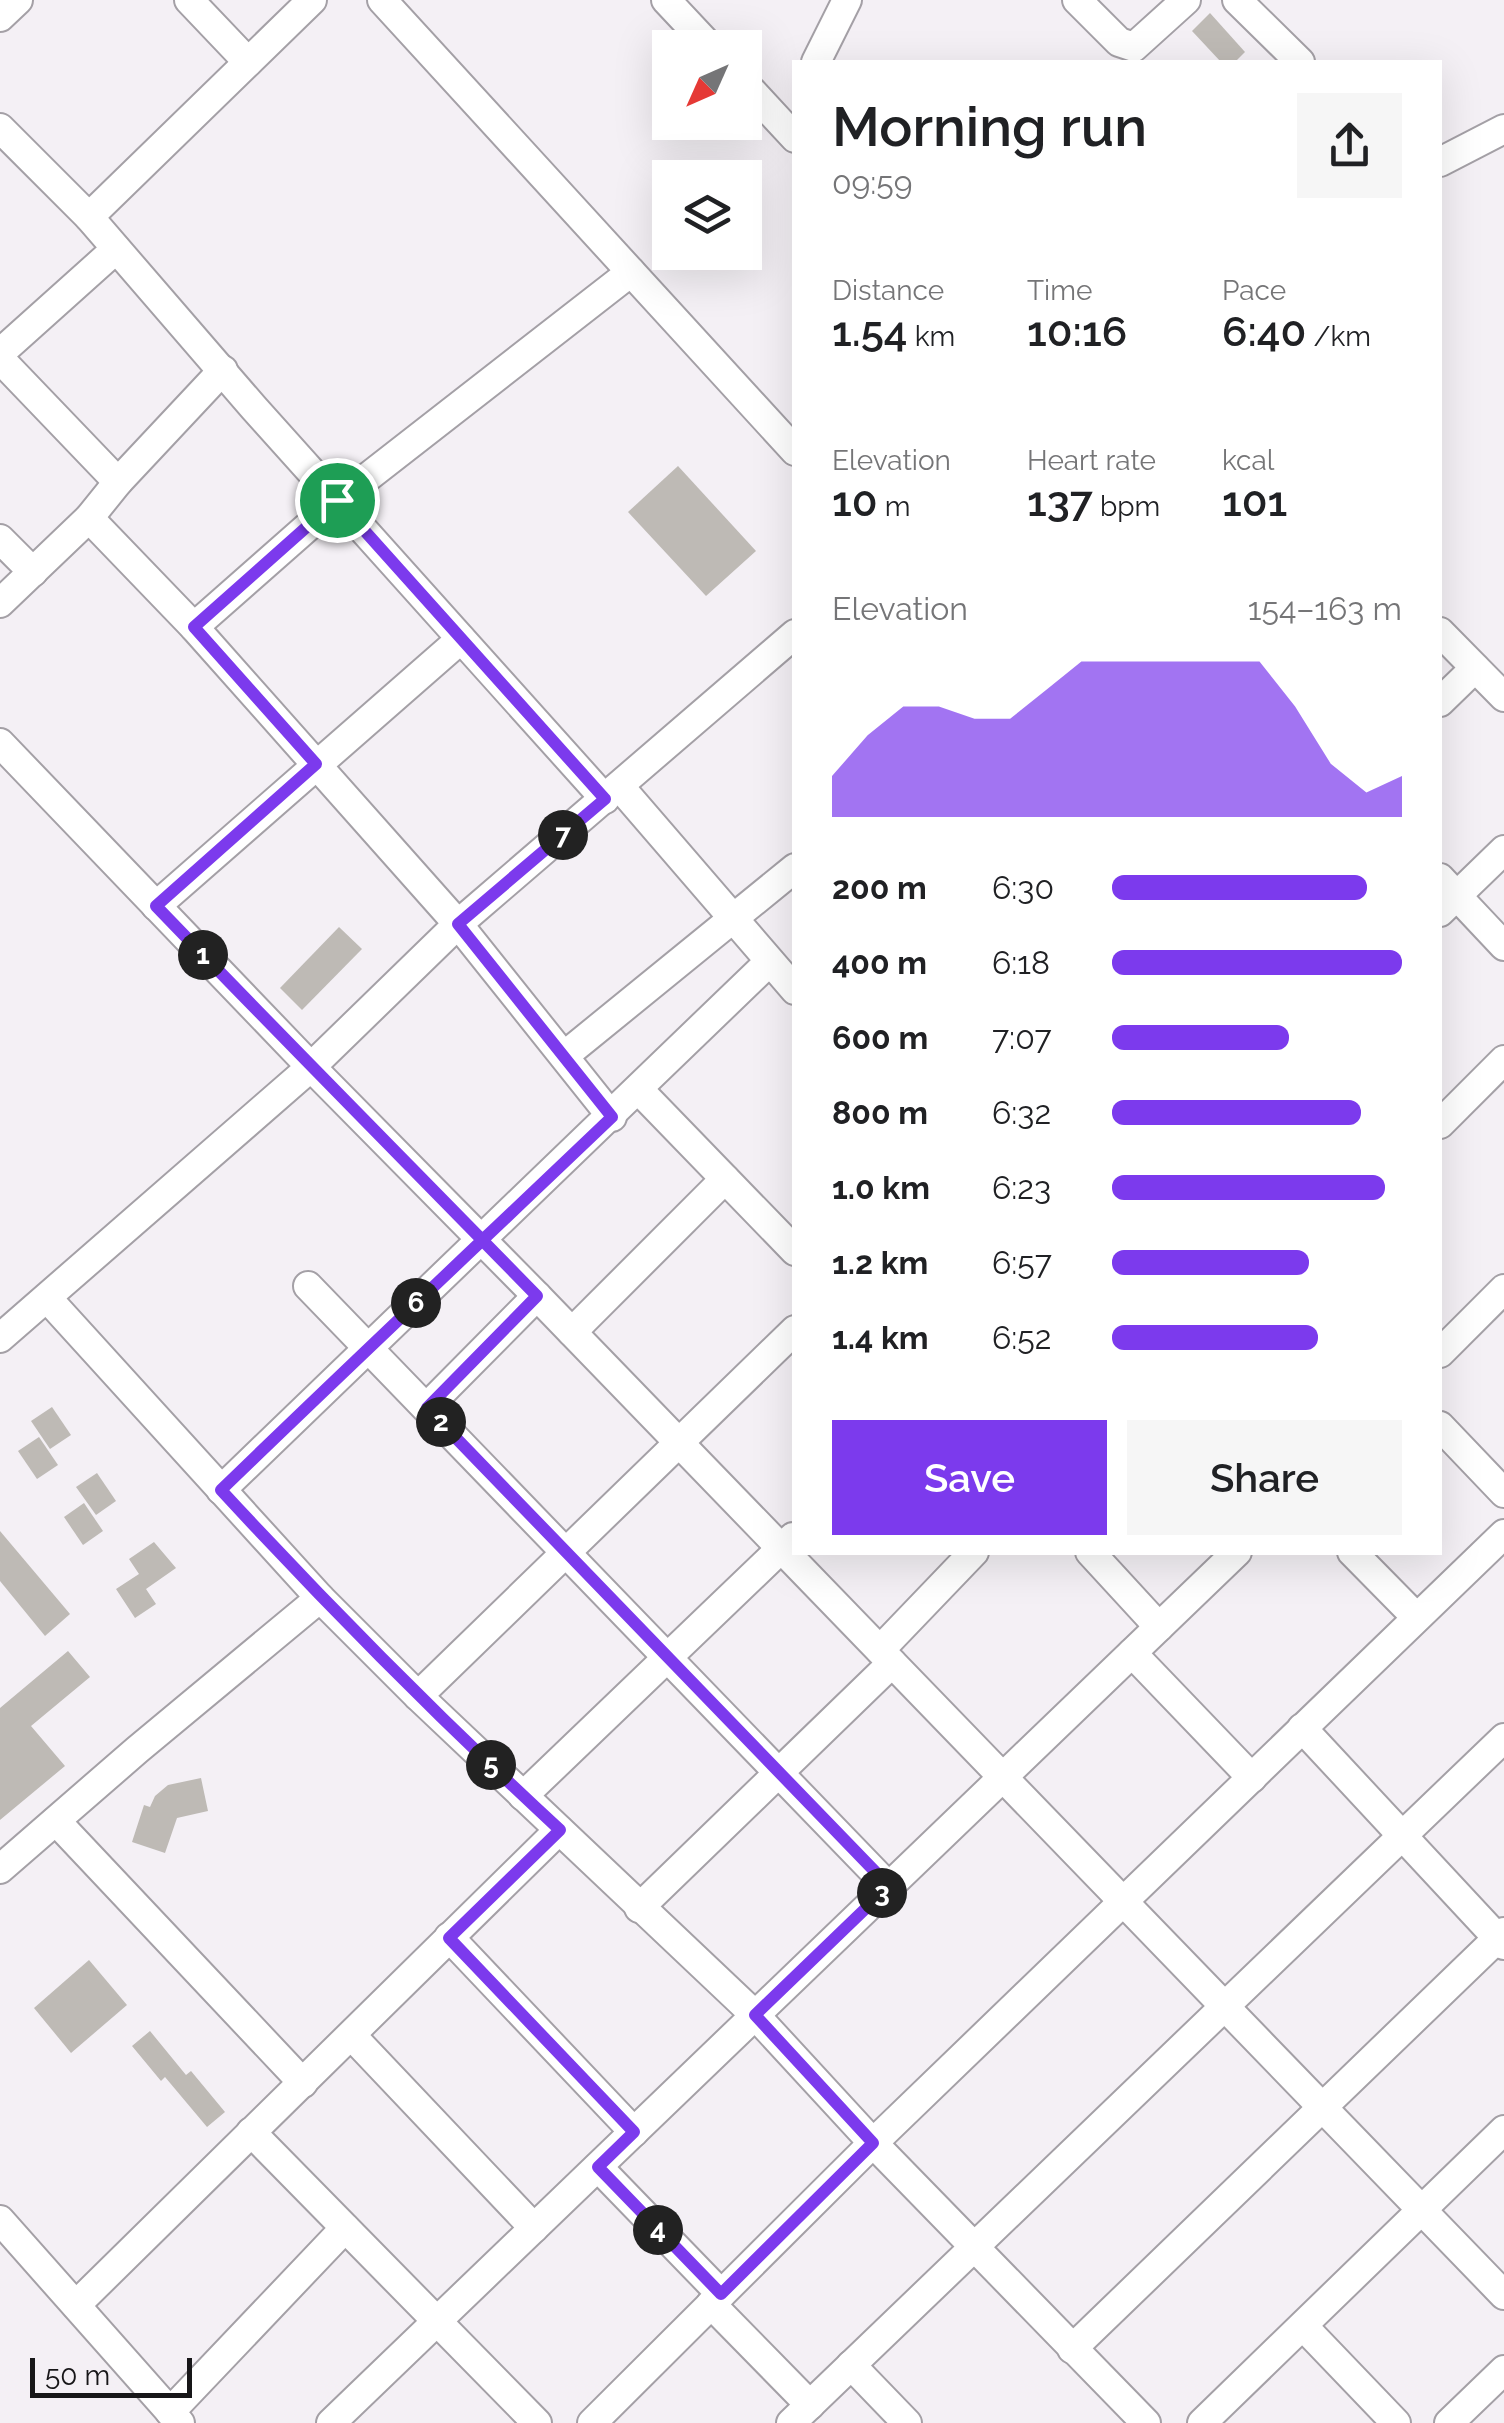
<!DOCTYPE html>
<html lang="en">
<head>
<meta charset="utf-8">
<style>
	:root { --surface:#fff; --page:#f6f6f6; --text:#202124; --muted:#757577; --accent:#7c3aed }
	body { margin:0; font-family:Raleway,sans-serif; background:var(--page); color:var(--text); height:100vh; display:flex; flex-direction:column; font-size:38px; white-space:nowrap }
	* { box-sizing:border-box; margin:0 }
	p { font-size:32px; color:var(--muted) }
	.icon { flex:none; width:55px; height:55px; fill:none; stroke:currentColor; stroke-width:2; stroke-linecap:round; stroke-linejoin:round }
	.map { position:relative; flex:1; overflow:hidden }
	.drawer { position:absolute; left:792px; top:60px; width:650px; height:1495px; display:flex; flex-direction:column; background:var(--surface); border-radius:0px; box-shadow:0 10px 40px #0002 }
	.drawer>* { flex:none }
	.needle { width:65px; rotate:225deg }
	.tools { position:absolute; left:652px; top:30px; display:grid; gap:20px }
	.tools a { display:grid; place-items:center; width:110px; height:110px; border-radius:0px; background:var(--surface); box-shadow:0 10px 40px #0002; font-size:50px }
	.scale { position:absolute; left:30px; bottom:25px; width:162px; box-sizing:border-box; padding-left:10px; border:5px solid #171618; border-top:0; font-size:28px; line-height:35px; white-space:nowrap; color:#171618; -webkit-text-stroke:8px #f4f0f5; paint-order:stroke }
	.pin { position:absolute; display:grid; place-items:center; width:85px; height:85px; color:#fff; margin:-42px; border:5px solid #fff; border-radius:50%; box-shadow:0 2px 10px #0007 }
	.km { position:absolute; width:50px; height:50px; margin:-25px; border-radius:50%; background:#222; color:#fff; font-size:28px; line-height:50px; text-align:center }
	.round { display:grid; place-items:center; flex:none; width:105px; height:105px; border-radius:0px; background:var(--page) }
	.summary { display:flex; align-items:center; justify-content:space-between; height:170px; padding:0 40px }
	h1 { font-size:55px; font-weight:600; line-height:75px }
	.metrics { display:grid; grid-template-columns:repeat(3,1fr); gap:15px; height:170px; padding:10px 40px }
	.metrics div { display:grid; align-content:center }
	.metrics b { font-size:42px; font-weight:600 }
	.metrics small { font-size:28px; font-weight:400 }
	.metrics p { font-size:28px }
	.chart { height:280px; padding:20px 40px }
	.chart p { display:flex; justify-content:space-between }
	.chart svg { width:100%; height:180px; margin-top:10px; fill:var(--accent); opacity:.7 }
	.cta { display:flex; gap:20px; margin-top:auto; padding:20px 40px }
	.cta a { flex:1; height:115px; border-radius:0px; background:var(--accent); color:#fff; font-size:40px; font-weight:600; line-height:115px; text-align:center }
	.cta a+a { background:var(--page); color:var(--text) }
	ul { padding:0 40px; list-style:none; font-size:32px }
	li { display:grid; grid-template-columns:160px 120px 1fr; align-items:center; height:75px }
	li i { height:25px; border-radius:12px; background:var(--accent) }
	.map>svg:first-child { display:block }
	.building { fill:#bebab5 }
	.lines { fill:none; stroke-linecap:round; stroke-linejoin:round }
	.minor-casing { stroke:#a4a0a6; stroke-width:32 }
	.minor { stroke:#fff; stroke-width:28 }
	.route-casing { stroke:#fff; stroke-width:20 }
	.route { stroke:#7c3aed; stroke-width:12 }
</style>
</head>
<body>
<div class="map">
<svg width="1504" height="2423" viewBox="0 0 1504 2423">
	<rect width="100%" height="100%" fill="#f4f0f5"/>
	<g class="building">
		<polygon points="1210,13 1245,52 1235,62 1221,62 1192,31"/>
		<polygon points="678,466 756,551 706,596 628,512"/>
		<polygon points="339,927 362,949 302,1010 280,988"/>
		<polygon points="52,1407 71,1435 50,1449 31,1421"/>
		<polygon points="39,1437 58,1465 37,1479 18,1451"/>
		<polygon points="97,1473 116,1501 96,1515 76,1487"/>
		<polygon points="84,1503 103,1531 83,1545 64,1517"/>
		<polygon points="0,1531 70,1614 45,1636 0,1581"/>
		<polygon points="154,1542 176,1568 146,1589 156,1604 135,1618 116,1589 139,1574 129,1559"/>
		<polygon points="68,1651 90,1677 31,1726 65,1766 0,1820 0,1708"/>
		<polygon points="201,1778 208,1811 177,1818 165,1853 132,1842 144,1805 150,1807 155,1796 168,1785"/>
		<polygon points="89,1960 127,2005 71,2053 34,2008"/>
		<polygon points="150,2031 186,2075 191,2071 225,2112 207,2127 165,2077 161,2081 132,2046"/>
	</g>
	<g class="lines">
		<defs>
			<g id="minor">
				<polyline points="189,0 248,62"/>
				<polyline points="382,0 795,451"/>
				<polyline points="666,0 711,48"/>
				<polyline points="1077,0 1119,42 1134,47 1186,0"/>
				<polyline points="1237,0 1300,62"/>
				<polyline points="0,17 18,0"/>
				<polyline points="816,62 847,0"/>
				<polyline points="745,84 795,138"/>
				<polyline points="0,128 89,217 254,408 605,799"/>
				<polyline points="1440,162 1504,129"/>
				<polyline points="89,217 312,0"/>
				<polyline points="0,353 116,249"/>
				<polyline points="0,359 118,482"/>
				<polyline points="89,518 194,627 458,924 612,1117"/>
				<polyline points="0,539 33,572"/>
				<polyline points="0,603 89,518 118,482 223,370"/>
				<polyline points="194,627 337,501 631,272"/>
				<polyline points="1440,632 1504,697"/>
				<polyline points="1440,702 1475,668"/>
				<polyline points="0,743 311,1067 537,1296 1504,2295"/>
				<polyline points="620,787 795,990"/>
				<polyline points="1440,878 1504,946"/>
				<polyline points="156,906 461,639"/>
				<polyline points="1440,912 1504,850"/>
				<polyline points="564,1056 795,868"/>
				<polyline points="639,1090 795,1251"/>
				<polyline points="1440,1124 1504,1060"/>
				<polyline points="308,1286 889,1887"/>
				<polyline points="48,1299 320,1598 418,1696 755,2015 873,2143 1146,2423"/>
				<polyline points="572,1332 725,1179"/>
				<polyline points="0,1338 311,1067 458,924 795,634"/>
				<polyline points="1440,1353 1504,1289"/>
				<polyline points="427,1407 537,1296"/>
				<polyline points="1440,1426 1504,1493"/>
				<polyline points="221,1490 769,962"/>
				<polyline points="1090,1552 1159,1627"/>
				<polyline points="1352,1552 1416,1617"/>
				<polyline points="880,1650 974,1552"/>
				<polyline points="1132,1653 1252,1778"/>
				<polyline points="418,1696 795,1330"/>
				<polyline points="1302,1728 1504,1945"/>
				<polyline points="523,1796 793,1537"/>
				<polyline points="56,1821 303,2083"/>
				<polyline points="0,1869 137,1750 320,1598"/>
				<polyline points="639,1908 892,1663"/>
				<polyline points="449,1937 634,2132"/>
				<polyline points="352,2036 534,2228"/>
				<polyline points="251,2132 537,2423"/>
				<polyline points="598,2167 721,2294"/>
				<polyline points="0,2220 180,2423"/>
				<polyline points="711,2304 810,2405"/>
				<polyline points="76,2305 559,1830"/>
				<polyline points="1303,2326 1396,2423"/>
				<polyline points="1072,2349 1504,1932"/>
				<polyline points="851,2365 907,2423"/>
				<polyline points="170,2412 345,2228"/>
				<polyline points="331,2423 1237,1552"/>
				<polyline points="592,2423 873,2143 1504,1534"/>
				<polyline points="791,2423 1504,1738"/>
				<polyline points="1202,2423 1504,2130"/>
				<polyline points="1449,2423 1504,2370"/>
			</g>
		</defs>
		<use href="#minor" class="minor-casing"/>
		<use href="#minor" class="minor"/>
	</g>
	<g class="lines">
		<defs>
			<path id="route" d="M 337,500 L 194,627 L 316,764 L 156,906 C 282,1037 410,1166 537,1296 L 427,1408 L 889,1886 L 755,2015 L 873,2143 L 721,2294 L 598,2167 L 634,2132 L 449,1938 L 560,1830 C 442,1721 330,1608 221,1490 C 350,1365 482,1241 612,1117 L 458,924 L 605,799 L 337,500"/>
		</defs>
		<use href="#route" class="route-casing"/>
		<use href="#route" class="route"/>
	</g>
</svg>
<div class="tools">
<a><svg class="needle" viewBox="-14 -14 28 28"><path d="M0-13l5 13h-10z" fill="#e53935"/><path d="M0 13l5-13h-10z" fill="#757577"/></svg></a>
<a><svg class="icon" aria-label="layers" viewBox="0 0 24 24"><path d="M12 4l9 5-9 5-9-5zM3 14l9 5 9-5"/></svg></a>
</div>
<div class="scale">50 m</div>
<div class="pin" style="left:337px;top:500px;background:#1e9e55"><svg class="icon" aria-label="arrive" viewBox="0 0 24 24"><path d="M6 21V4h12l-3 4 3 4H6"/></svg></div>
<b class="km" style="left:203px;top:955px">1</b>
<b class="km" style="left:441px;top:1422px">2</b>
<b class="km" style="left:882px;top:1893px">3</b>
<b class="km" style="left:658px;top:2230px">4</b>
<b class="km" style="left:491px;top:1765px">5</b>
<b class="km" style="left:416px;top:1303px">6</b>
<b class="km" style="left:563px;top:835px">7</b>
<section class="drawer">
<div class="summary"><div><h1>Morning run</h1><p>09:59</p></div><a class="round"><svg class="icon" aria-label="share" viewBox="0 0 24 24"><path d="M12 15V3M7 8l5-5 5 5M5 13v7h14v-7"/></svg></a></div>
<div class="metrics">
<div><p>Distance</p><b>1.54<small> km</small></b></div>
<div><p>Time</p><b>10:16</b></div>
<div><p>Pace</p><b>6:40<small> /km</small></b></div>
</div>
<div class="metrics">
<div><p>Elevation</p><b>10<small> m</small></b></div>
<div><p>Heart rate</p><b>137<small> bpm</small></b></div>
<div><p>kcal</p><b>101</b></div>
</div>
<div class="chart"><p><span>Elevation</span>154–163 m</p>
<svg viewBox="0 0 160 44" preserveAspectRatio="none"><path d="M0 44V34L10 24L20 17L30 17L40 20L50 20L60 13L70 6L80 6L90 6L100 6L110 6L120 6L130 17L140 31L150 38L160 34V44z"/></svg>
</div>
<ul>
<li><b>200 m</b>6:30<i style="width:88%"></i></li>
<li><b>400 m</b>6:18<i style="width:100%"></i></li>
<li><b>600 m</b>7:07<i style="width:61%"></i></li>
<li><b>800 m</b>6:32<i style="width:86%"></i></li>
<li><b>1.0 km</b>6:23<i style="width:94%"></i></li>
<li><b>1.2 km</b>6:57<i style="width:68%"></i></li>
<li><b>1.4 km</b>6:52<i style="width:71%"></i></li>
</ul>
<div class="cta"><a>Save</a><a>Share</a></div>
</section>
</div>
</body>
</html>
